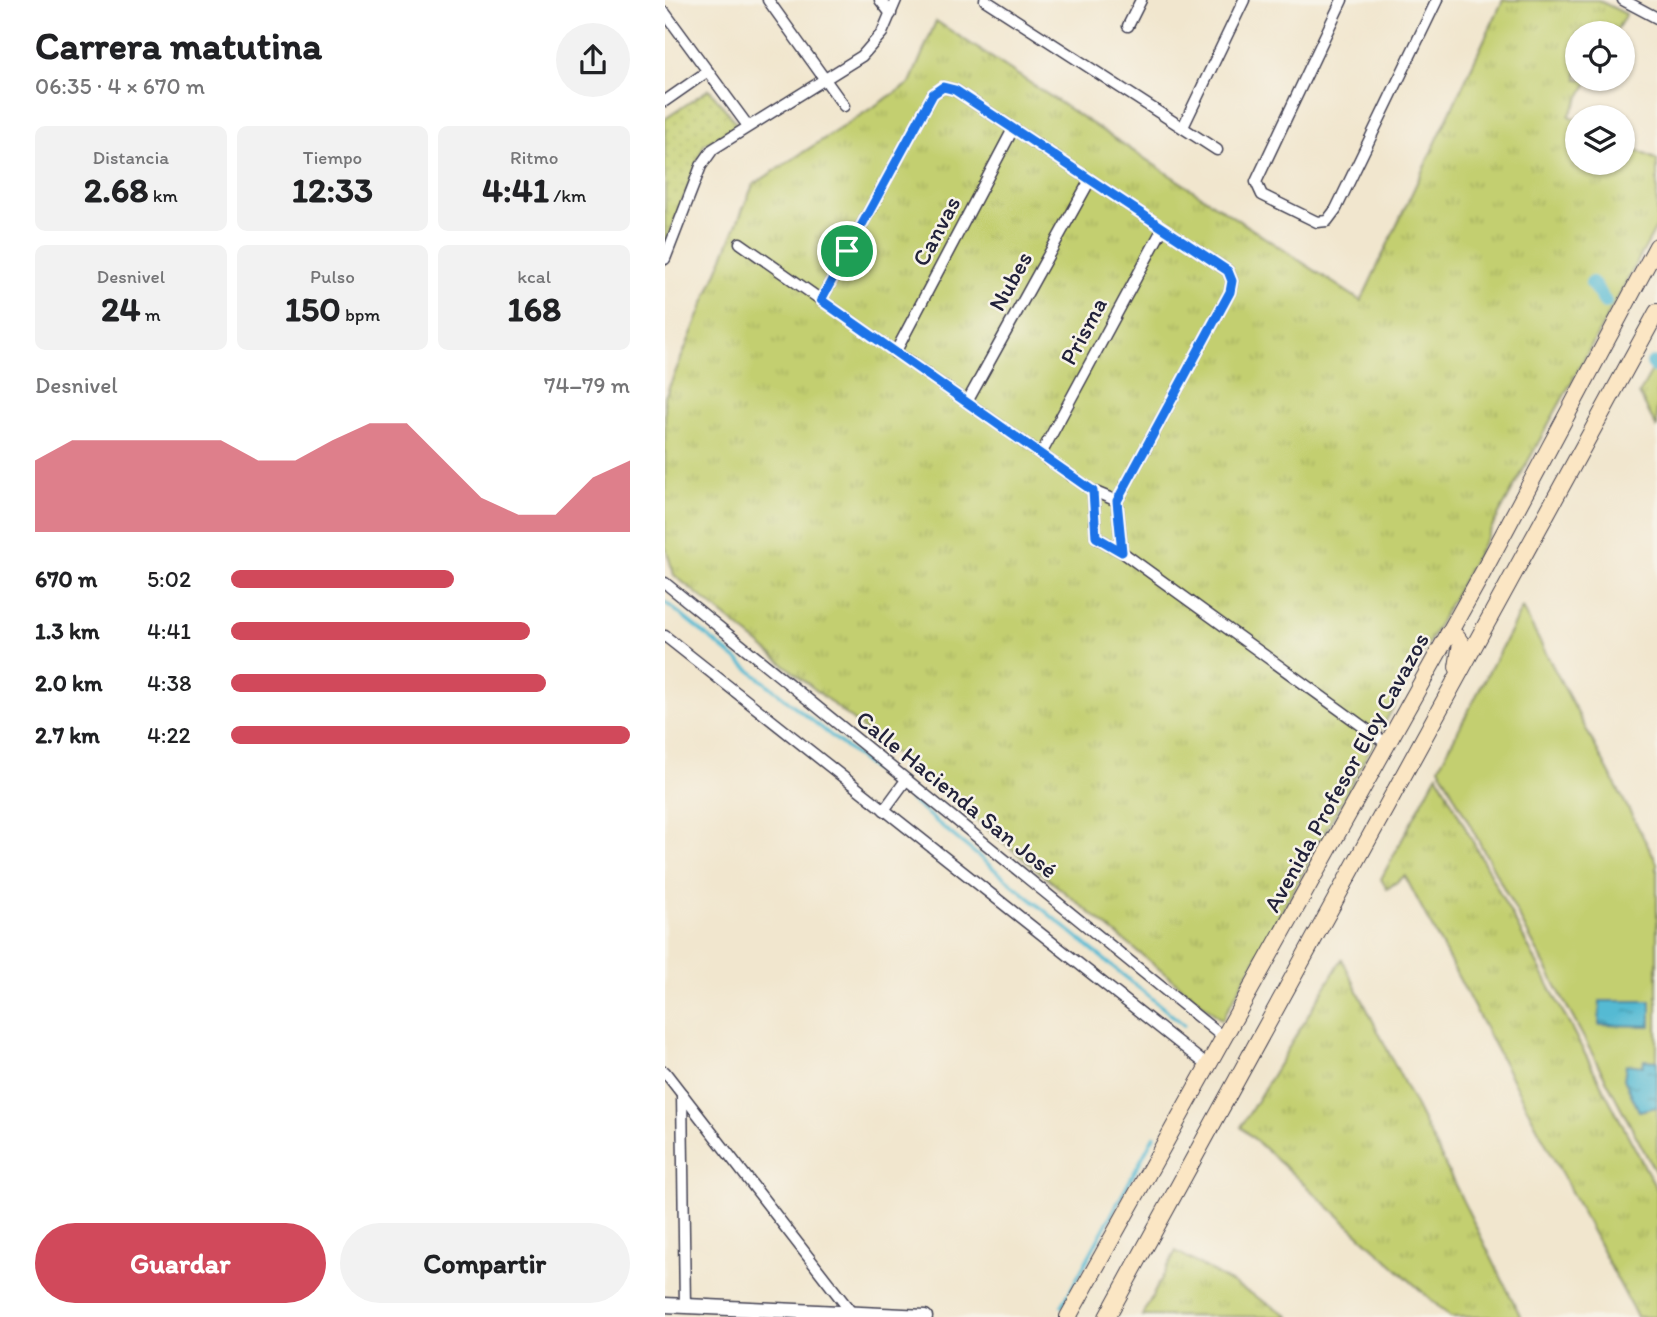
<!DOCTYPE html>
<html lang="es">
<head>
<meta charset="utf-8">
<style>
	:root { --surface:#fff; --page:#f2f2f2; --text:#202124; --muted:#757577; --accent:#d1495b }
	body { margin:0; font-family:Itim,sans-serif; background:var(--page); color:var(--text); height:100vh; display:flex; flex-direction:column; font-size:26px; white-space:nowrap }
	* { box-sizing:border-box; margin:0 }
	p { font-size:23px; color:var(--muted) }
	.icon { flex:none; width:38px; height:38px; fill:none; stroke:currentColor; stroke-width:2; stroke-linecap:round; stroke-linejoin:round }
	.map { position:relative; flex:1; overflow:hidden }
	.sheet { display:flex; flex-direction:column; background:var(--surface); width:665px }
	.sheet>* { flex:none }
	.controls { position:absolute; left:900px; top:21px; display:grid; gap:14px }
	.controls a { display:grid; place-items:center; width:70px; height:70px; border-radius:50%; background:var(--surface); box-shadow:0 2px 5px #0004; font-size:35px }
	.pin { position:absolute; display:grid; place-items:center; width:60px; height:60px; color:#fff; margin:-30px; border:4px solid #fff; border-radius:50%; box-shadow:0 2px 7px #0007 }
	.round { display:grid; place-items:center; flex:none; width:74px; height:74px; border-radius:37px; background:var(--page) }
	.overview { display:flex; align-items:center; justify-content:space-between; height:119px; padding:0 35px }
	h1 { font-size:38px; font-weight:700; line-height:52px }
	.figures { display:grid; grid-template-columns:repeat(3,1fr); gap:10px; height:119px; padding:7px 35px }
	.figures div { display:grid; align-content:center; border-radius:10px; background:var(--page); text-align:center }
	.figures b { font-size:35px; font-weight:700 }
	.figures small { font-size:19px; font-weight:400 }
	.figures p { font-size:19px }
	.chart { height:196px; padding:14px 35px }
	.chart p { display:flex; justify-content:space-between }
	.chart svg { width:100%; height:126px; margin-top:7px; fill:var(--accent); opacity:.7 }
	.primary-button { display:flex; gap:14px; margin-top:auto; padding:14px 35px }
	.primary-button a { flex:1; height:80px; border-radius:42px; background:var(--accent); color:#fff; font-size:28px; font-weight:700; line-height:80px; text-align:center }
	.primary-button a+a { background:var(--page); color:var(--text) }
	ul { padding:0 35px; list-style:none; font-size:23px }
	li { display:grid; grid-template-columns:112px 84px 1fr; align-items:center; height:52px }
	li i { height:18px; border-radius:9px; background:var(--accent) }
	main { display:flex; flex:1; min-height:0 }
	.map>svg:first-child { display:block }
	.grass { fill:url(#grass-tufts); stroke:#727856; stroke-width:2 }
	.park { fill:url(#park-dots); stroke:#727856; stroke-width:2 }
	.pitch { fill:#c3cf70; stroke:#727856; stroke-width:2 }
	.water { fill:url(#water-ripples); stroke:#3b6e87; stroke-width:2 }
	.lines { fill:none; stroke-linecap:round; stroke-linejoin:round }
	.stream { stroke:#54bad3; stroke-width:3.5 }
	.canal { stroke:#54bad3; stroke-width:14 }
	.minor-casing { stroke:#413f51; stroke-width:13 }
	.tertiary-casing { stroke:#413f51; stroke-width:17 }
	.secondary-casing { stroke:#413f51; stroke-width:18 }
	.minor { stroke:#fff; stroke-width:10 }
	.tertiary { stroke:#fff; stroke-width:14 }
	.secondary { stroke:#fbe6c4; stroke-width:16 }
	.route-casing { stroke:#fff; stroke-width:14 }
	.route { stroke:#1a73e8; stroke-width:9 }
	.labels { text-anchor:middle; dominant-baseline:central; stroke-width:5; stroke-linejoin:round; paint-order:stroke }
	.street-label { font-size:24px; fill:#22223b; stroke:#f7f3e8 }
</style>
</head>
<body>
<main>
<section class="sheet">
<div class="overview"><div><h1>Carrera matutina</h1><p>06:35 · 4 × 670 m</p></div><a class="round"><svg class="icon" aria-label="share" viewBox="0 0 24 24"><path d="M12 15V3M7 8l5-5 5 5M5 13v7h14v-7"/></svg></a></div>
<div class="figures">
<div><p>Distancia</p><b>2.68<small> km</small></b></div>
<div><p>Tiempo</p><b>12:33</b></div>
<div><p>Ritmo</p><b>4:41<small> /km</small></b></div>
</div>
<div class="figures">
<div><p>Desnivel</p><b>24<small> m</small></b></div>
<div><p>Pulso</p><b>150<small> bpm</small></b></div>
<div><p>kcal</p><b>168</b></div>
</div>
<div class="chart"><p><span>Desnivel</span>74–79 m</p>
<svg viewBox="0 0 160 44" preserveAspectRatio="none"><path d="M0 44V19L10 12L20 12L30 12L40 12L50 12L60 19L70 19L80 12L90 6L100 6L110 19L120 32L130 38L140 38L150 25L160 19V44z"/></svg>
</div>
<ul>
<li><b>670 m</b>5:02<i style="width:56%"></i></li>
<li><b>1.3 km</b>4:41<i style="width:75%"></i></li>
<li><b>2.0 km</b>4:38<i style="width:79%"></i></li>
<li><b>2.7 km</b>4:22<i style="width:100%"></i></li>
</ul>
<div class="primary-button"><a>Guardar</a><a>Compartir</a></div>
</section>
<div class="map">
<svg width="992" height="1317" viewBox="0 0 992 1317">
	<defs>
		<pattern id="grass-tufts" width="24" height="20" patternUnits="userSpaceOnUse" patternTransform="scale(1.75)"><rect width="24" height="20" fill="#c3cf70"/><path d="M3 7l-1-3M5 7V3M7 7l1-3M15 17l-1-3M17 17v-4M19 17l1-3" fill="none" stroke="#a7b162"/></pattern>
		<pattern id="park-dots" width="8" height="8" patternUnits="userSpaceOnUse" patternTransform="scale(1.75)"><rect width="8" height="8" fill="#c3cf70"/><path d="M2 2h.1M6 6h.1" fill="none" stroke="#a7b162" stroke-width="1.8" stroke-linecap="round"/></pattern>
		<pattern id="water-ripples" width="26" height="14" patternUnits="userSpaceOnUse" patternTransform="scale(1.75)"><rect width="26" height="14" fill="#54bad3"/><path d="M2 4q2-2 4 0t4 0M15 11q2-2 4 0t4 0" fill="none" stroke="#4597ac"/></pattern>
	</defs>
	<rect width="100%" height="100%" fill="#f7f3e8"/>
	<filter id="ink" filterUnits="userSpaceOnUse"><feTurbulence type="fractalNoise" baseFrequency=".0143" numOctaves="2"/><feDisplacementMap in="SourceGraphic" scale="14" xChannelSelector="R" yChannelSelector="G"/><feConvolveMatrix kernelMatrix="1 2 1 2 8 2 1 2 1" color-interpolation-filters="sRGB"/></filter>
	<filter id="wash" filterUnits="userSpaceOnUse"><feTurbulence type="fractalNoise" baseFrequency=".00686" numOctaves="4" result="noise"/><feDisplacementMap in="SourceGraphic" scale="28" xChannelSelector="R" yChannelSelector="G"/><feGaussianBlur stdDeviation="1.57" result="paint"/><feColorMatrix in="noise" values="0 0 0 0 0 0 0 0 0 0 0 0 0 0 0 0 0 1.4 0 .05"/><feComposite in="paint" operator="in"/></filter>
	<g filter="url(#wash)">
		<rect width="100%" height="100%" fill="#f1e6ce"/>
		<g class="grass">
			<polygon points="838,0 933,0 961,14 950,33 912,33 912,79 925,79 904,116 912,120 912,163 957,163 957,143 992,160 992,226 557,1020 9,575 0,545 0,397 88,185 245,83 271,21 696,301"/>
			<polygon points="992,362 992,428 974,394"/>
			<polygon points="772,774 992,1190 992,1317 972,1317 740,876 722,889 716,879"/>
			<polygon points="677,959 856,1317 785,1317 576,1127"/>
			<polygon points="511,1251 621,1314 624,1317 477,1316"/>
		</g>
		<polygon class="park" points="44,89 73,125 39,145 0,246 0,119"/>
		<polygon class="pitch" points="857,608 992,863 992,1175 774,767"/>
		<g class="water">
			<polygon points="935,1001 986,1001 986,1026 934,1025"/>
			<polygon points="979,1060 992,1061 992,1107 974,1111 959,1079 961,1064 978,1066"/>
		</g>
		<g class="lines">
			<g class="stream">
				<polyline points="0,602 225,783"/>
				<polyline points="245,800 519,1025"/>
				<polyline points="397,1306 489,1136"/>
			</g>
			<g class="canal">
				<polyline points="927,283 940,302"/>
				<polyline points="988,363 992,368"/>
			</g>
		</g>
	</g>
	<g filter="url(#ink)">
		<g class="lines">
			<defs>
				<g id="minor">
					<polyline points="103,0 179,106"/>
					<polyline points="215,0 226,14"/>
					<polyline points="320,0 552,150"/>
					<polyline points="677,0 591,182 597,195 652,222 662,221 671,209 772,0"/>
					<polyline points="958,0 992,18"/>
					<polyline points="0,13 83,126"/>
					<polyline points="463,26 476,0"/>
					<polyline points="0,101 43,71"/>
					<polyline points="518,127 579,0"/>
					<polyline points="75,243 428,491 452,501"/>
					<polyline points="0,259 36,166 48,149 197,56 217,33 231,0"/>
					<polyline points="156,300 268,94 278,87 290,90 563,271 567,281 565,292 452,501"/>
					<polyline points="230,353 348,129"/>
					<polyline points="302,402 425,180"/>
					<polyline points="376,454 498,228"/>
					<polyline points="428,491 431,537 457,552 722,744"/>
					<polyline points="452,501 457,552"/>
					<polyline points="0,583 559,1038"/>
					<polyline points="0,636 543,1066"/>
					<polyline points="219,810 241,780"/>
					<polyline points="0,1072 186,1312"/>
					<polyline points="17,1094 20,1306"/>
				</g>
				<polyline id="tertiary" points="0,1305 260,1317"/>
				<g id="secondary">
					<polyline points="783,634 791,636 796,643 792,667"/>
					<polyline points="403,1317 817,574 992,246"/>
					<polyline points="442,1317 992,312"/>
				</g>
			</defs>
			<use href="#minor" class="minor-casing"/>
			<use href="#tertiary" class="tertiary-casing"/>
			<use href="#secondary" class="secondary-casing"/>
			<use href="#minor" class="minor"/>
			<use href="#tertiary" class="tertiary"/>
			<use href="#secondary" class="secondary"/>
		</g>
	</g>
	<g class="lines" filter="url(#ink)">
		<defs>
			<polygon id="route" points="278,87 290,90 563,271 567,281 565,292 452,501 457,552 431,537 428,491 156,300 268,94"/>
		</defs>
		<use href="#route" class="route-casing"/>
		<use href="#route" class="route"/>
	</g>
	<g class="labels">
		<g class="street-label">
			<text transform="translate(271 231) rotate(-62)">Canvas</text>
			<text transform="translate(345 281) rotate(-61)">Nubes</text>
			<text transform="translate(418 331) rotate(-62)">Prisma</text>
			<text transform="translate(681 772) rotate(-61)">Avenida Profesor Eloy Cavazos</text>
			<text transform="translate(292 794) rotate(39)">Calle Hacienda San José</text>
		</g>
	</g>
</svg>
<div class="controls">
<a><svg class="icon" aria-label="locate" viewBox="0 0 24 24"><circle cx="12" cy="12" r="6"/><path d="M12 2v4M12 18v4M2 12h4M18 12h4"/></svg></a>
<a><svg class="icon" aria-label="layers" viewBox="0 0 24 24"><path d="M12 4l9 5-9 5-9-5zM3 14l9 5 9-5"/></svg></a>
</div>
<div class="pin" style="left:182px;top:251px;background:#1e9e55"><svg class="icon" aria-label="arrive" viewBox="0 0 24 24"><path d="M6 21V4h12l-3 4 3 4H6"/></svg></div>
</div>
</main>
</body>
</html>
